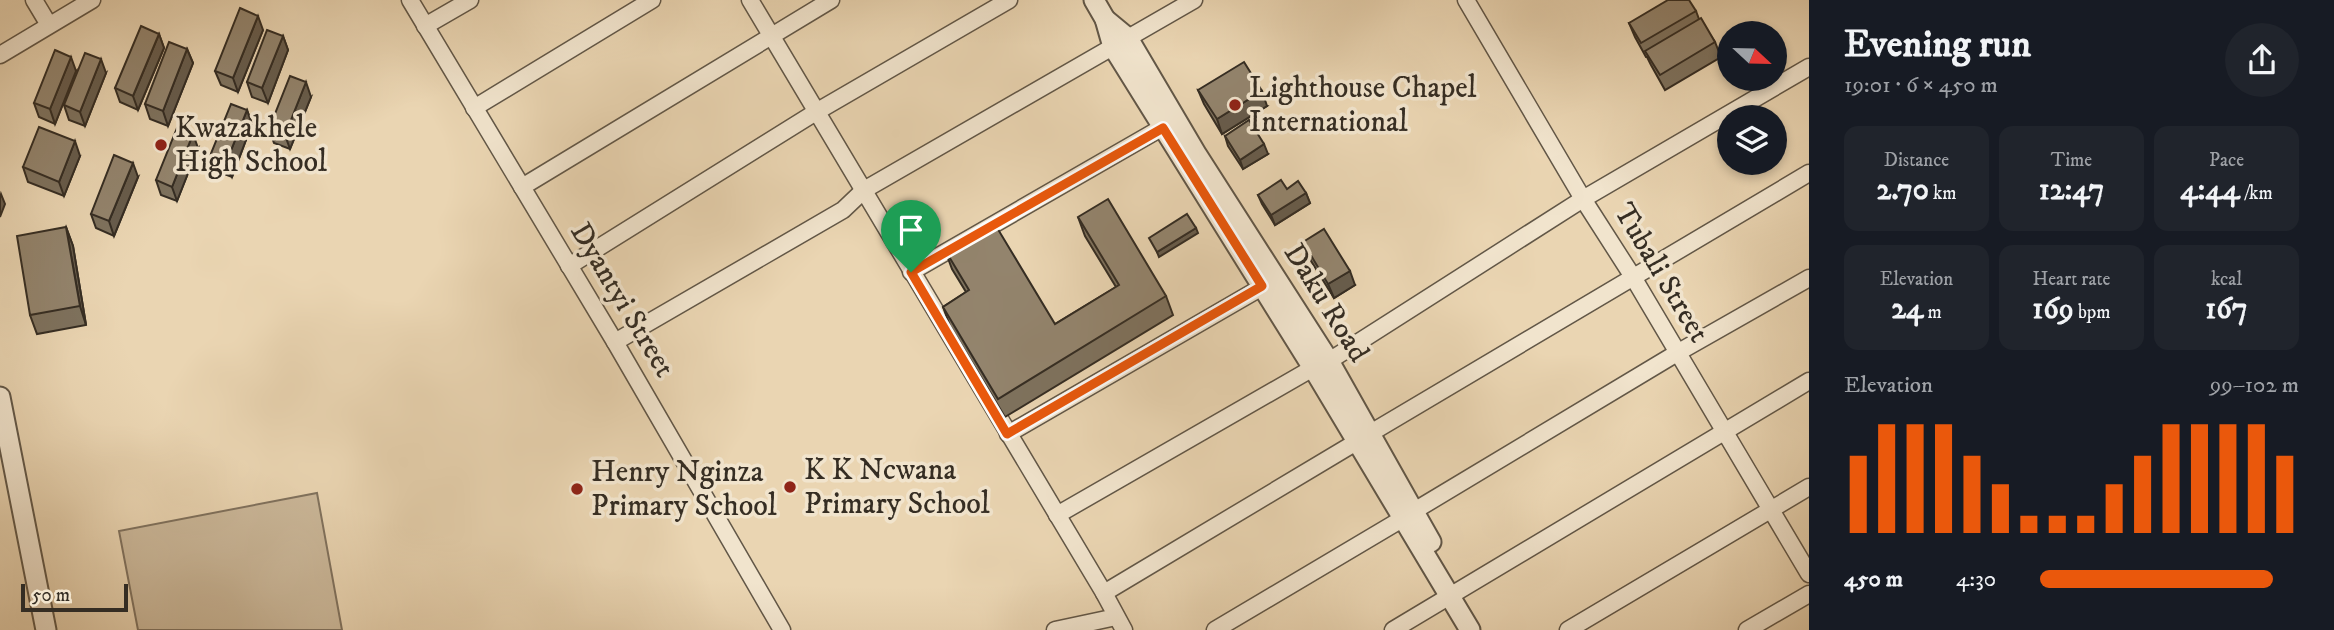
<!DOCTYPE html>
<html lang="en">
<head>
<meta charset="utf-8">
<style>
	:root { --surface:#171b24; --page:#20242c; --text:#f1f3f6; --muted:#9ea1a6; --accent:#ea580c }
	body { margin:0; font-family:"IM FELL DW Pica",serif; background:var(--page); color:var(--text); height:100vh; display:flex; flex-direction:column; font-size:26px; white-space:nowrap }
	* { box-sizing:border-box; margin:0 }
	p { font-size:23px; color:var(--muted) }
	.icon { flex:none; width:38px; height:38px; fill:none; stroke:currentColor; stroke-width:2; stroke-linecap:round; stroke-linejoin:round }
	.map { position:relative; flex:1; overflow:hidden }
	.drawer { display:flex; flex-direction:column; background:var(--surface); width:525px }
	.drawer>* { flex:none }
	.needle { width:46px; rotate:112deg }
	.controls { position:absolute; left:1717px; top:21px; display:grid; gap:14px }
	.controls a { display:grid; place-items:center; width:70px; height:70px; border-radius:50%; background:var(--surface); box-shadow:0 4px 10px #0003; font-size:35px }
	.scale { position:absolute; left:21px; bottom:18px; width:107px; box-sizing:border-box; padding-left:7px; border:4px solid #352d23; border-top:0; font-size:19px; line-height:24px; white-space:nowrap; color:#352d23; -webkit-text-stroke:5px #f1e4cd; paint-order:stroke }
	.pin { position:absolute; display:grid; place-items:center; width:60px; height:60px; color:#fff; margin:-72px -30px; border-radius:50% 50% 50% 0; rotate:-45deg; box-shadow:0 0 7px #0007 }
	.pin .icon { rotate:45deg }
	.round { display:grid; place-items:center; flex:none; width:74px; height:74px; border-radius:37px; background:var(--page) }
	.summary { display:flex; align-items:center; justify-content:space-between; height:119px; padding:0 35px }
	h1 { font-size:38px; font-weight:700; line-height:52px }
	.figures { display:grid; grid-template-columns:repeat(3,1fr); gap:10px; height:119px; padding:7px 35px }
	.figures div { display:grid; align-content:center; border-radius:14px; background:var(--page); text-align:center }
	.figures b { font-size:30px; font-weight:700 }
	.figures small { font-size:19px; font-weight:400 }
	.figures p { font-size:19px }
	.chart { height:196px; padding:14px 35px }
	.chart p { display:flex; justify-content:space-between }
	.chart svg { width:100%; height:126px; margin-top:7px; stroke:var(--accent); stroke-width:6 }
	ul { padding:0 35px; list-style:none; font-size:23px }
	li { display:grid; grid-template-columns:112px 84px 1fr; align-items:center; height:52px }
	li i { height:18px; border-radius:9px; background:var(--accent) }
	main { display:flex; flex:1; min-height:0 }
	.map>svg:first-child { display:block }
	.green { fill:#cbb89a; stroke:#80725e; stroke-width:2 }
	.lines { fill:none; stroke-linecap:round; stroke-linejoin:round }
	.minor-casing { stroke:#625747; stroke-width:19 }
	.tertiary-casing { stroke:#625747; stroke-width:23 }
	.minor { stroke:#f1e4cd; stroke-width:16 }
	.tertiary { stroke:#f1e4cd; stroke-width:19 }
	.wall { fill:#7e725e; stroke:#352d23; stroke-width:2 }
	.shaded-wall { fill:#675c4c; stroke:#352d23; stroke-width:2 }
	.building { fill:#93846d; stroke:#352d23; stroke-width:2 }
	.route-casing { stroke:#fff; stroke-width:14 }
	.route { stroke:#ea580c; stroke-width:9 }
	.poi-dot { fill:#8f2418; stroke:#f1e4cd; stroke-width:2.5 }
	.labels { text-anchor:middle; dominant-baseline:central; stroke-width:7; stroke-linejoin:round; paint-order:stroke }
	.poi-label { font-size:30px; fill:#352d23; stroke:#f1e4cd; text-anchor:start }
	.street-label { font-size:30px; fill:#352d23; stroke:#f1e4cd }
</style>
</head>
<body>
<main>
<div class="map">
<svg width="1809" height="630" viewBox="0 0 1809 630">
	<rect width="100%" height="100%" fill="#ead5b2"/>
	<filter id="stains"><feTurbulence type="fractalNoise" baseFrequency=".00286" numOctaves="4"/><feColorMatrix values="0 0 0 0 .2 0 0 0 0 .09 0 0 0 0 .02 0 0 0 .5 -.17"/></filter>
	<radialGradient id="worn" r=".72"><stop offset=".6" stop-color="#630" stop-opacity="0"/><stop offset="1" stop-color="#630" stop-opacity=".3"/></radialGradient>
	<polygon class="green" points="317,493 342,630 138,630 119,531"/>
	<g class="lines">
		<defs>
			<g id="minor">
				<polyline points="34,0 49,25"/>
				<polyline points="410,0 615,342 782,630"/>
				<path d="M 750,0 C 868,197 986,395 1104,593 L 1124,630"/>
				<polyline points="1466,0 1583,199 1633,277 1809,574"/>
				<polyline points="425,26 470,0"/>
				<polyline points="0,55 92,0"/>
				<polyline points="474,108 652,0"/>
				<polyline points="522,187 831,0"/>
				<polyline points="569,266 816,112 1009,0"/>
				<polyline points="911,272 1163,127"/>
				<polyline points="615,342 843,210 864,190 1194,0"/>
				<polyline points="1329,361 1583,199 1809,67"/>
				<polyline points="1008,434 1262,287"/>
				<polyline points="1369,434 1809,173"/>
				<polyline points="1414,511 1677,353 1809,278"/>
				<polyline points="1057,515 1313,368"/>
				<polyline points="1104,593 1358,441"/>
				<polyline points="1055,630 1116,617"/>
				<polyline points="1215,630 1402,519"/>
				<polyline points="1393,630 1809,381"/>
				<polyline points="1568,630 1809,487"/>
				<polyline points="1747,630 1809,594"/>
			</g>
			<g id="tertiary">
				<polyline points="1094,0 1105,19 1113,47 1313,368 1470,630"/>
				<polyline points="1105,19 1128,38 1197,155 1329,361 1431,542"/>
				<polyline points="0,397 46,630"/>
			</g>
		</defs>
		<use href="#minor" class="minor-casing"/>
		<use href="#tertiary" class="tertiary-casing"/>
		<use href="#minor" class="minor"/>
		<use href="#tertiary" class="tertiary"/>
	</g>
	<g class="wall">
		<polygon points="1696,11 1699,19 1715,42 1721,57 1665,90 1651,65 1647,57 1646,57 1635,37 1629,23"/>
		<polygon points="263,30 238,92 221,85 215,71"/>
		<polygon points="159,34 164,48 138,110 120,102 115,88"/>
		<polygon points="283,36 288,50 268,103 252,97 247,82"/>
		<polygon points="187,49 193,63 168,126 150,119 145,104"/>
		<polygon points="76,71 55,124 39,117 34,103"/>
		<polygon points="106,73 85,126 69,120 64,105"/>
		<polygon points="1198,90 1267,106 1222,134 1204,104"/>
		<polygon points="311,97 290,149 274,143 269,129"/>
		<polygon points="247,110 252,124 232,177 216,171 210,156"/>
		<polygon points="1225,136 1268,154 1243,169 1228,146"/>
		<polygon points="198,148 177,201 161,195 156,180"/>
		<polygon points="80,156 64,196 28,182 23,167"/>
		<polygon points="138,177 114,236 96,228 91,214"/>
		<polygon points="1287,189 1306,193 1310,203 1275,225 1262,204 1258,195"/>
		<polygon points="1078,217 1166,296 1173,315 1005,417 950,326 943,307 966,292 952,269 945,250 1055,324 1116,287 1085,236"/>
		<polygon points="66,227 73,246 86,325 37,334 30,315"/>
		<polygon points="1303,242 1355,285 1334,298 1308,256"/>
	</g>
	<g class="shaded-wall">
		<polygon points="258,16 263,30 238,92 233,78"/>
		<polygon points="159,34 164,48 138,110 133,96"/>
		<polygon points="283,36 288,50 268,103 262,88"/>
		<polygon points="187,49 193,63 168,126 163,111"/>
		<polygon points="71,57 76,71 55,124 50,109"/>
		<polygon points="101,59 106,73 85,126 80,112"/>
		<polygon points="306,82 311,97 290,149 285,135"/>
		<polygon points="1262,91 1267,106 1222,134 1217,119"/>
		<polygon points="247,110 252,124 232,177 226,163"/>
		<polygon points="193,134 198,148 177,201 172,187"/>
		<polygon points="75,141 80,156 64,196 59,182"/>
		<polygon points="1264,144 1268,154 1243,169 1240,160"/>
		<polygon points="133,163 138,177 114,236 109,221"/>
		<polygon points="1306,193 1310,203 1275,225 1271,215"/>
		<polygon points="1,194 5,204 0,217 0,198"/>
		<polygon points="66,227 73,246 86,325 80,306"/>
		<polygon points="1196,228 1198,233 1159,257 1157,252"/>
		<polygon points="1350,271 1355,285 1334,298 1328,284"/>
	</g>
	<g class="building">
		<polygon points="1668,0 1689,0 1696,11 1641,43 1629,23"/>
		<polygon points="240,8 258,16 233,78 215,71"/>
		<polygon points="1701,18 1715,42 1660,75 1645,51"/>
		<polygon points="141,26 159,34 133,96 115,88"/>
		<polygon points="267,30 283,36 262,88 247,82"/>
		<polygon points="169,42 187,49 163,111 145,104"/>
		<polygon points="55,50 71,57 50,109 34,103"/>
		<polygon points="85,53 101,59 80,112 64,105"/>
		<polygon points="1244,62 1262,91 1217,119 1198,90"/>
		<polygon points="290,76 306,82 285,135 269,129"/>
		<polygon points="231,104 247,110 226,163 210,156"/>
		<polygon points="1249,120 1264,144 1240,160 1225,136"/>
		<polygon points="39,127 75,141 59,182 23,167"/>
		<polygon points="177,128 193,134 172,187 156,180"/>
		<polygon points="114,155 133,163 109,221 91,214"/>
		<polygon points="1281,180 1287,189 1298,181 1306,193 1271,215 1258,195"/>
		<polygon points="1108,199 1166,296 998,399 943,307 969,290 945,250 993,221 1055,324 1119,285 1078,217"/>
		<polygon points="1187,214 1196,228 1157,252 1149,238"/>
		<polygon points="66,227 80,306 30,315 17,236"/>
		<polygon points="1324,229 1350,271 1328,284 1303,242"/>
	</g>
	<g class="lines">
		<defs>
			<polygon id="route" points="1163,128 1262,286 1007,434 911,272"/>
		</defs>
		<use href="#route" class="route-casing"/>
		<use href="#route" class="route"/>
	</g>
	<g class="poi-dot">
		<circle cx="1235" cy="105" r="7"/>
		<circle cx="161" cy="145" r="7"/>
		<circle cx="790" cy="487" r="7"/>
		<circle cx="577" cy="489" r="7"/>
	</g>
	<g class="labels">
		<g class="poi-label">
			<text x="1249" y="88">Lighthouse Chapel<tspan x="1249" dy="34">International</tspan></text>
			<text x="175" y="128">Kwazakhele<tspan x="175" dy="34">High School</tspan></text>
			<text x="804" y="470">K K Ncwana<tspan x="804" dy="34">Primary School</tspan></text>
			<text x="591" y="472">Henry Nginza<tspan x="591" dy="34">Primary School</tspan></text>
		</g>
		<g class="street-label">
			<text transform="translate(1661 273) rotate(59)">Tubali Street</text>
			<text transform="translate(622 300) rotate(59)">Dyantyi Street</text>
			<text transform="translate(1326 303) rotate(58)">Daku Road</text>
		</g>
	</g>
	<rect width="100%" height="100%" filter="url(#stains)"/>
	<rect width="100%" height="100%" fill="url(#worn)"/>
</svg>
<div class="controls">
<a><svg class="needle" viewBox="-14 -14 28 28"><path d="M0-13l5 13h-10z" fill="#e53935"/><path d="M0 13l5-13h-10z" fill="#9ea1a6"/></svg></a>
<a><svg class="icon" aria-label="layers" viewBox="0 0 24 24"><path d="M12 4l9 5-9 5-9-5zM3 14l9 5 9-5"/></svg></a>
</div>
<div class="scale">50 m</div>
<div class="pin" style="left:911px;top:272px;background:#1e9e55"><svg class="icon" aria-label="arrive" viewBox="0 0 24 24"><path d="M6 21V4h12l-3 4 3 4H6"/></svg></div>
</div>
<section class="drawer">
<div class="summary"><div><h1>Evening run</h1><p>19:01 · 6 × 450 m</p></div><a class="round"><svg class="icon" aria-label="share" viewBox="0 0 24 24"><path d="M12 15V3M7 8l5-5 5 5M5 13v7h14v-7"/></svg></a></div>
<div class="figures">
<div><p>Distance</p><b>2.70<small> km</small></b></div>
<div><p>Time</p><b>12:47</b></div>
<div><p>Pace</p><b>4:44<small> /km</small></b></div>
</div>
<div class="figures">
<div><p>Elevation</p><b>24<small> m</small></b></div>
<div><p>Heart rate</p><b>169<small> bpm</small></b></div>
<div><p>kcal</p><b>167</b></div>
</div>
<div class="chart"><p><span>Elevation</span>99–102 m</p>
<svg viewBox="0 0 160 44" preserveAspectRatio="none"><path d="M5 44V17M15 44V6M25 44V6M35 44V6M45 44V17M55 44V27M65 44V38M75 44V38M85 44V38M95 44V27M105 44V17M115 44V6M125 44V6M135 44V6M145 44V6M155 44V17"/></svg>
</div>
<ul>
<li><b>450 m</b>4:30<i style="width:90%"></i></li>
</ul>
</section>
</main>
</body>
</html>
